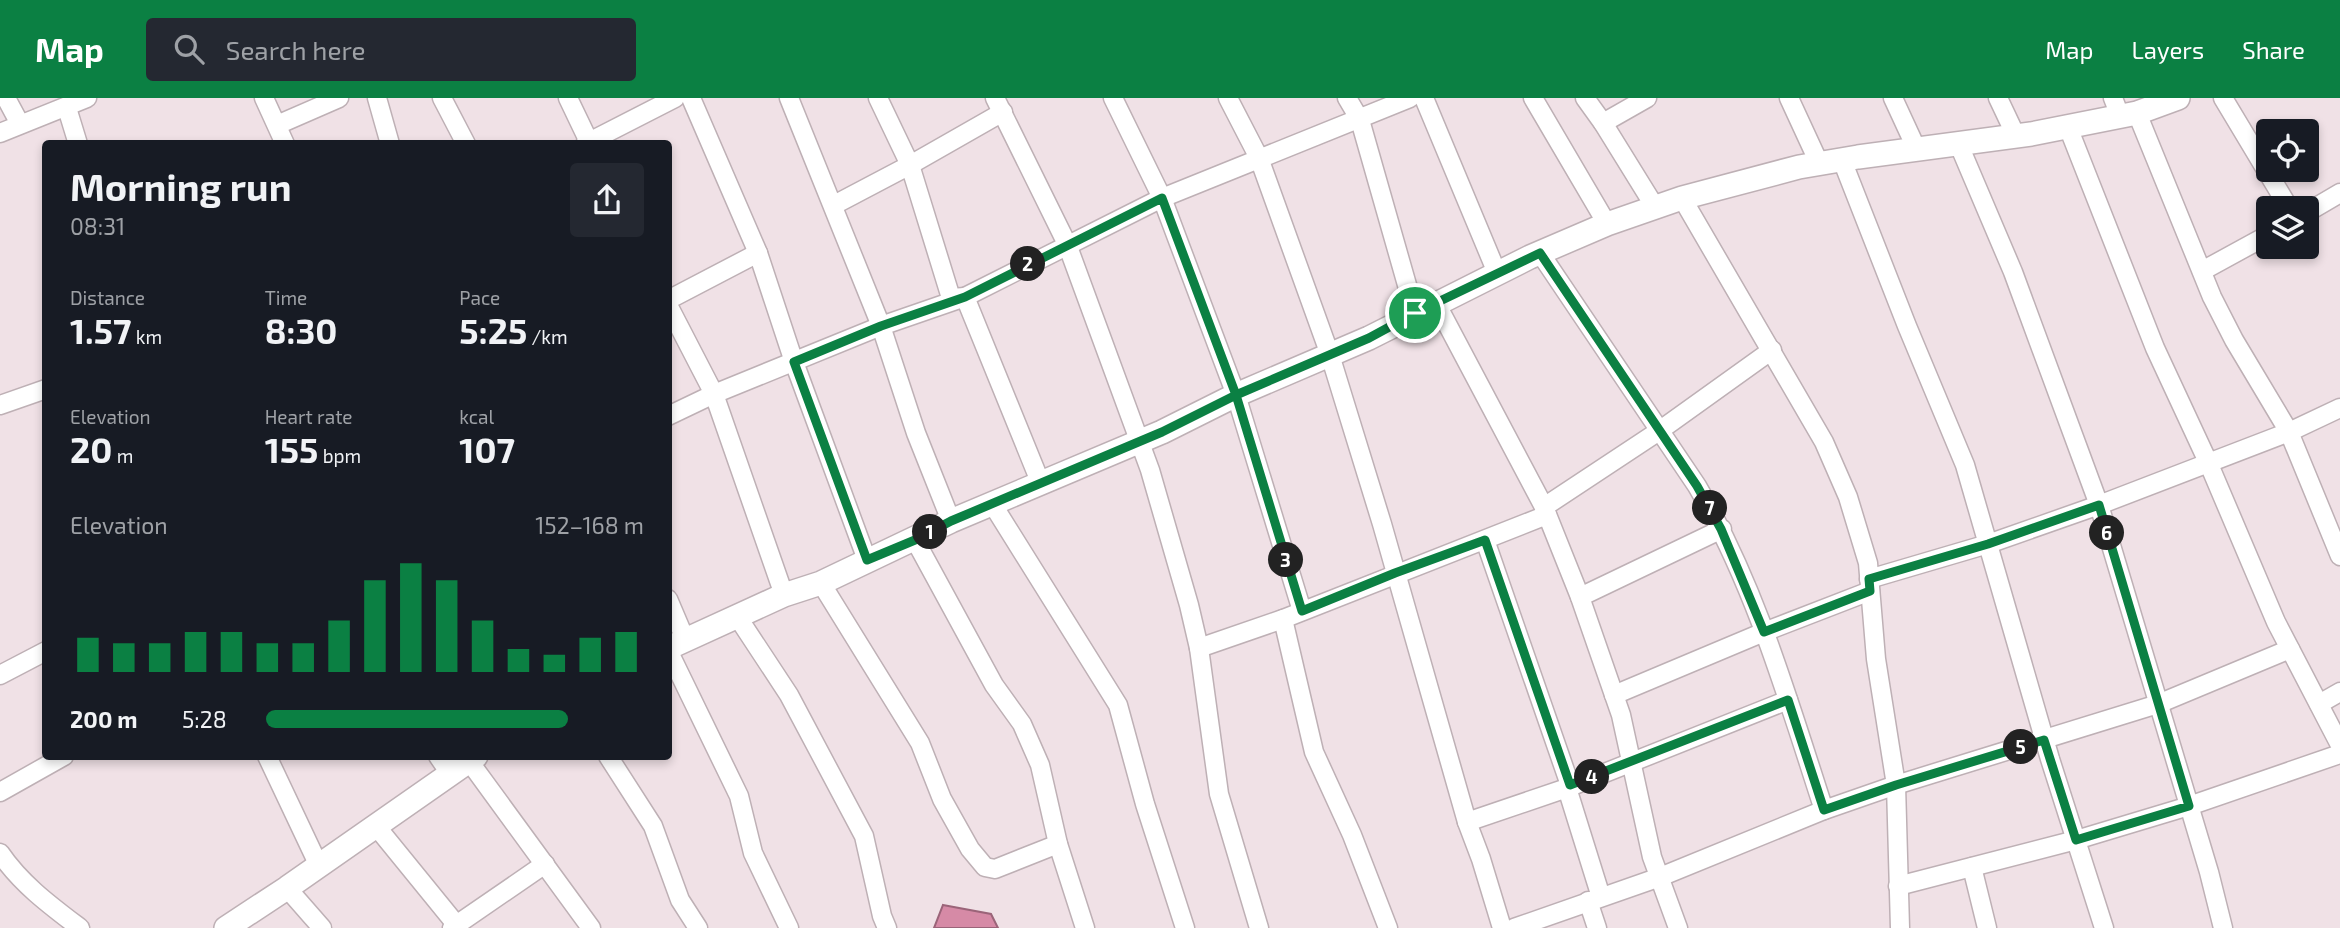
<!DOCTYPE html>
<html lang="en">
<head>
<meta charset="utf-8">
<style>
	:root { --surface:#171b24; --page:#242831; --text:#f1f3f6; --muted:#9ea1a6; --accent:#0b8043 }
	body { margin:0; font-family:"Exo 2",sans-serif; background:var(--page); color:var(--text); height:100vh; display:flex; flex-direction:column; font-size:26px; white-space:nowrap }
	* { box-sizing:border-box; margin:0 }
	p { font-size:23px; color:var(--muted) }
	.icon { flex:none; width:38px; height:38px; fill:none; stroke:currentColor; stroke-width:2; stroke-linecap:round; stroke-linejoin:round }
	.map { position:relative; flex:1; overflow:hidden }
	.details { position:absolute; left:42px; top:42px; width:630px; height:620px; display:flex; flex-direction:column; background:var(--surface); border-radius:7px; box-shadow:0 4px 10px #0003 }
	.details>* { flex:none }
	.tools { position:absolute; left:2256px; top:21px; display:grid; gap:14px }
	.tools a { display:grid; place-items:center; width:63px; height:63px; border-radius:7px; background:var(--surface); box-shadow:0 4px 10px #0003; font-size:35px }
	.pin { position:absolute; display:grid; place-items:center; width:60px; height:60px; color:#fff; margin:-30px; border:4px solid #fff; border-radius:50%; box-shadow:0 2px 7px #0007 }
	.km { position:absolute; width:35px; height:35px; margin:-18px; border-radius:50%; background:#222; color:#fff; font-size:19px; line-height:35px; text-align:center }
	.round { display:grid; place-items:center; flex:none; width:74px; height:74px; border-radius:7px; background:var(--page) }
	.head { display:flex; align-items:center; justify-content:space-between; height:119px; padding:0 28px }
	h1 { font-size:38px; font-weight:700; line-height:52px }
	.stats { display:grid; grid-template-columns:repeat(3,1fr); gap:10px; height:119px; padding:7px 28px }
	.stats div { display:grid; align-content:center }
	.stats b { font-size:35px; font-weight:700 }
	.stats small { font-size:19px; font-weight:400 }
	.stats p { font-size:19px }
	.chart { height:196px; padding:14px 28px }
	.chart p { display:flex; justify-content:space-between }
	.chart svg { width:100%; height:126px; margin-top:7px; stroke:var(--accent); stroke-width:6 }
	ul { padding:0 28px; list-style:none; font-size:23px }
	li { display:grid; grid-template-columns:112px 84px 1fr; align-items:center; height:52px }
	li i { height:18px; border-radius:9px; background:var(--accent) }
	header { display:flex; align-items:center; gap:42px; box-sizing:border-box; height:98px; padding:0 35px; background:var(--accent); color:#fff }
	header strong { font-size:33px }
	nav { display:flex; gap:38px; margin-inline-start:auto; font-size:24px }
	.search { width:490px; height:63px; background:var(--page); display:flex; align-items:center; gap:18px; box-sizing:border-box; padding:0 24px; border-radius:7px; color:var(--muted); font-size:26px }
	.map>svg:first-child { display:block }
	.water { fill:#d68aa6; stroke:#9b6479; stroke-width:2 }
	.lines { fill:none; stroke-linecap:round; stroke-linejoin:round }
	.minor-casing { stroke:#beb0b5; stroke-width:21 }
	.tertiary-casing { stroke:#beb0b5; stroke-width:26 }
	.minor { stroke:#fff; stroke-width:18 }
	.tertiary { stroke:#fff; stroke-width:23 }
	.route-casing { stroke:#fff; stroke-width:14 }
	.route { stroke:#0b8043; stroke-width:9 }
</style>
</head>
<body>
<header>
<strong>Map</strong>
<div class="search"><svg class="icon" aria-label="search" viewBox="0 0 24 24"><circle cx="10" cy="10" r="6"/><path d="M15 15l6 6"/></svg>Search here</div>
<nav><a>Map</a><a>Layers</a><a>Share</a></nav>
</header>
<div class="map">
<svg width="2340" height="830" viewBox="0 0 2340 830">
	<rect width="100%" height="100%" fill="#f0e1e6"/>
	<polygon class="water" points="943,807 991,816 998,830 934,830"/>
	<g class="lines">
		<defs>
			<g id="minor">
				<polyline points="6,0 20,26"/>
				<polyline points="264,0 285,46"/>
				<polyline points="377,0 390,46"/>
				<polyline points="442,0 466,46"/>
				<polyline points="568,0 590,46"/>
				<polyline points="691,0 758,155 794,264 867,462"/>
				<polyline points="789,0 881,228 916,335 951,423"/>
				<polyline points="878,0 910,67 1003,14"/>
				<polyline points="995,0 1067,146 1150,372 1189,507 1199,550 1219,696 1259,830"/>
				<polyline points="1113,0 1162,100 1236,297 1302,513"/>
				<polyline points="1228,0 1259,60 1330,257 1382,426 1467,724 1481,761 1502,830"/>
				<polyline points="1347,0 1360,22 1415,215"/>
				<polyline points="1424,0 1497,175"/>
				<polyline points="1533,0 1607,126"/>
				<polyline points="1585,0 1603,25 1655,109"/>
				<polyline points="1789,0 1819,65"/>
				<polyline points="1893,0 1917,52"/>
				<polyline points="1998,0 2016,38"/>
				<polyline points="2113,0 2120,18"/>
				<polyline points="2223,0 2289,110"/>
				<polyline points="67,10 78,46"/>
				<polyline points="2137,15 2212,199 2234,242 2289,334 2340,458"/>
				<polyline points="1603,25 1647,0"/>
				<polyline points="277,27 339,0"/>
				<polyline points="2068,29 2155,250 2208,364 2276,524 2340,647"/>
				<polyline points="0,35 87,0"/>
				<polyline points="585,46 675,0"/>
				<polyline points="1959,47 2013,174 2099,407 2209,774 2223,830"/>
				<polyline points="1842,62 1907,228 1965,367 2050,661 2104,830"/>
				<polyline points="1682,100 1824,344 1848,399 1868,465 1876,561 1896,687 1900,830"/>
				<polyline points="834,107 910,67 951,200 965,199 1041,386"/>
				<polyline points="2306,115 2340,95"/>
				<path d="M 1540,155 L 1697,388 C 1756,489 1788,602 1824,712"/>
				<polyline points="2202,173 2268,137"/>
				<polyline points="668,202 758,155"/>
				<polyline points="1436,205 1544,409 1580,499 1621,617 1652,759 1678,830"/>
				<polyline points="668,207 714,296 784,497"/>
				<polyline points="0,307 46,291"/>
				<polyline points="668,318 714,296 881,228 965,199 1162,100 1410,0"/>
				<polyline points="993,407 1118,607 1145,706 1185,830"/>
				<polyline points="1544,409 1659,333 1772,252"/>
				<polyline points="915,442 994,587 1022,626 1040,667 1058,746 1085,830"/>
				<polyline points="1485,442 1570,687"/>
				<polyline points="1869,481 1988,446 2099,407 2289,334 2340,310"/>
				<polyline points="821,485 920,645 942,701 970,751 985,769 995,771 1058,746"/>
				<polyline points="1580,499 1722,431"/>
				<polyline points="668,501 685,541"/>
				<polyline points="737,518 789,597 864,738 882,818 887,830"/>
				<polyline points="1283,521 1314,654 1352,737 1388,830"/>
				<polyline points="1199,550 1283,521 1547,417"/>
				<polyline points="668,552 739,698 753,755 789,830"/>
				<polyline points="0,577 46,553"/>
				<polyline points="1614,597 1764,534 1870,493"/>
				<polyline points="2319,606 2340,594"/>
				<polyline points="267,658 319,768"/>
				<polyline points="438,658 451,677"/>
				<polyline points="608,658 653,728 680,802 698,830"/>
				<polyline points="469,663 591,830"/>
				<polyline points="1567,690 1601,799"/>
				<polyline points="0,694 64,658"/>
				<polyline points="1467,724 1567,690 1788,602"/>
				<polyline points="376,728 459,830"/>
				<path d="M 0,755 C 21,786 51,808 80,830"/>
				<polyline points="1972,769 1987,830"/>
				<polyline points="1898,788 2076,742 2189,708 2340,656"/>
				<polyline points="287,790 322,830"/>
				<polyline points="1588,803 1597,830"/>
				<polyline points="452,830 545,766"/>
				<polyline points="1514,830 1660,779 1824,712 1896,687 2158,606 2290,551"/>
			</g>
			<g id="tertiary">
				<polyline points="668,550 784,497 821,485 951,423 1162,334 1236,297 1369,240 1530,159 1607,126 1682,100 1799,69 1858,59 2031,36 2137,15 2178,0"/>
				<polyline points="226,830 287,790 476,658"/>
			</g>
		</defs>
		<use href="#minor" class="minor-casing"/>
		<use href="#tertiary" class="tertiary-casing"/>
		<use href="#minor" class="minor"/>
		<use href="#tertiary" class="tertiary"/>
	</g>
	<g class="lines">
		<defs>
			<polyline id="route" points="1415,215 1369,240 1236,297 1162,334 951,423 915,442 867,462 794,264 881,228 965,199 1162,100 1236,297 1302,513 1395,475 1485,442 1570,687 1788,602 1824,712 1896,687 2044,642 2076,742 2189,708 2099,407 1988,446 1869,481 1870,493 1764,534 1721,431 1697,388 1540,155 1415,215"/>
		</defs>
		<use href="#route" class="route-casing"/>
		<use href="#route" class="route"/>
	</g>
</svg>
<div class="tools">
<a><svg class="icon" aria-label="locate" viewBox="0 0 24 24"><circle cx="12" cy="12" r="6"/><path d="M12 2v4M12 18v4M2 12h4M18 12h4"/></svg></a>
<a><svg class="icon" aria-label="layers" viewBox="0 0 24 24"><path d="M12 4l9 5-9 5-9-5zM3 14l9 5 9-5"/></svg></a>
</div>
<div class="pin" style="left:1415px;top:215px;background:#1e9e55"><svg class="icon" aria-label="arrive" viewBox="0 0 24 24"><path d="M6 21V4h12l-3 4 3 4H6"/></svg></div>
<b class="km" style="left:930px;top:434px">1</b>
<b class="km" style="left:1028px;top:166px">2</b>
<b class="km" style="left:1286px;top:462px">3</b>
<b class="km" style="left:1592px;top:679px">4</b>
<b class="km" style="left:2021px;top:649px">5</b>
<b class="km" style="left:2107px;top:435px">6</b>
<b class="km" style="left:1710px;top:410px">7</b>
<section class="details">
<div class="head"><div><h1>Morning run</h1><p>08:31</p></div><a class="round"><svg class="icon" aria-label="share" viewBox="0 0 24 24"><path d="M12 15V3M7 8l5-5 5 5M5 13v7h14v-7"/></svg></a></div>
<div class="stats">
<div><p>Distance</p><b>1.57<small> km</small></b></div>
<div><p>Time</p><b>8:30</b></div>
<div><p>Pace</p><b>5:25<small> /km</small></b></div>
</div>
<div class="stats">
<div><p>Elevation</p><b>20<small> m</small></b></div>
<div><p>Heart rate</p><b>155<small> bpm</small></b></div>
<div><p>kcal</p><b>107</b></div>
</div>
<div class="chart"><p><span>Elevation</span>152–168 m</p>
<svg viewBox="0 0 160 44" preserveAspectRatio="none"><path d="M5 44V32M15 44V34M25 44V34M35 44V30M45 44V30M55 44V34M65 44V34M75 44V26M85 44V12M95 44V6M105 44V12M115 44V26M125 44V36M135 44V38M145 44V32M155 44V30"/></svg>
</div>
<ul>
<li><b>200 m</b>5:28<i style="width:80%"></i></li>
</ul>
</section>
</div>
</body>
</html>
